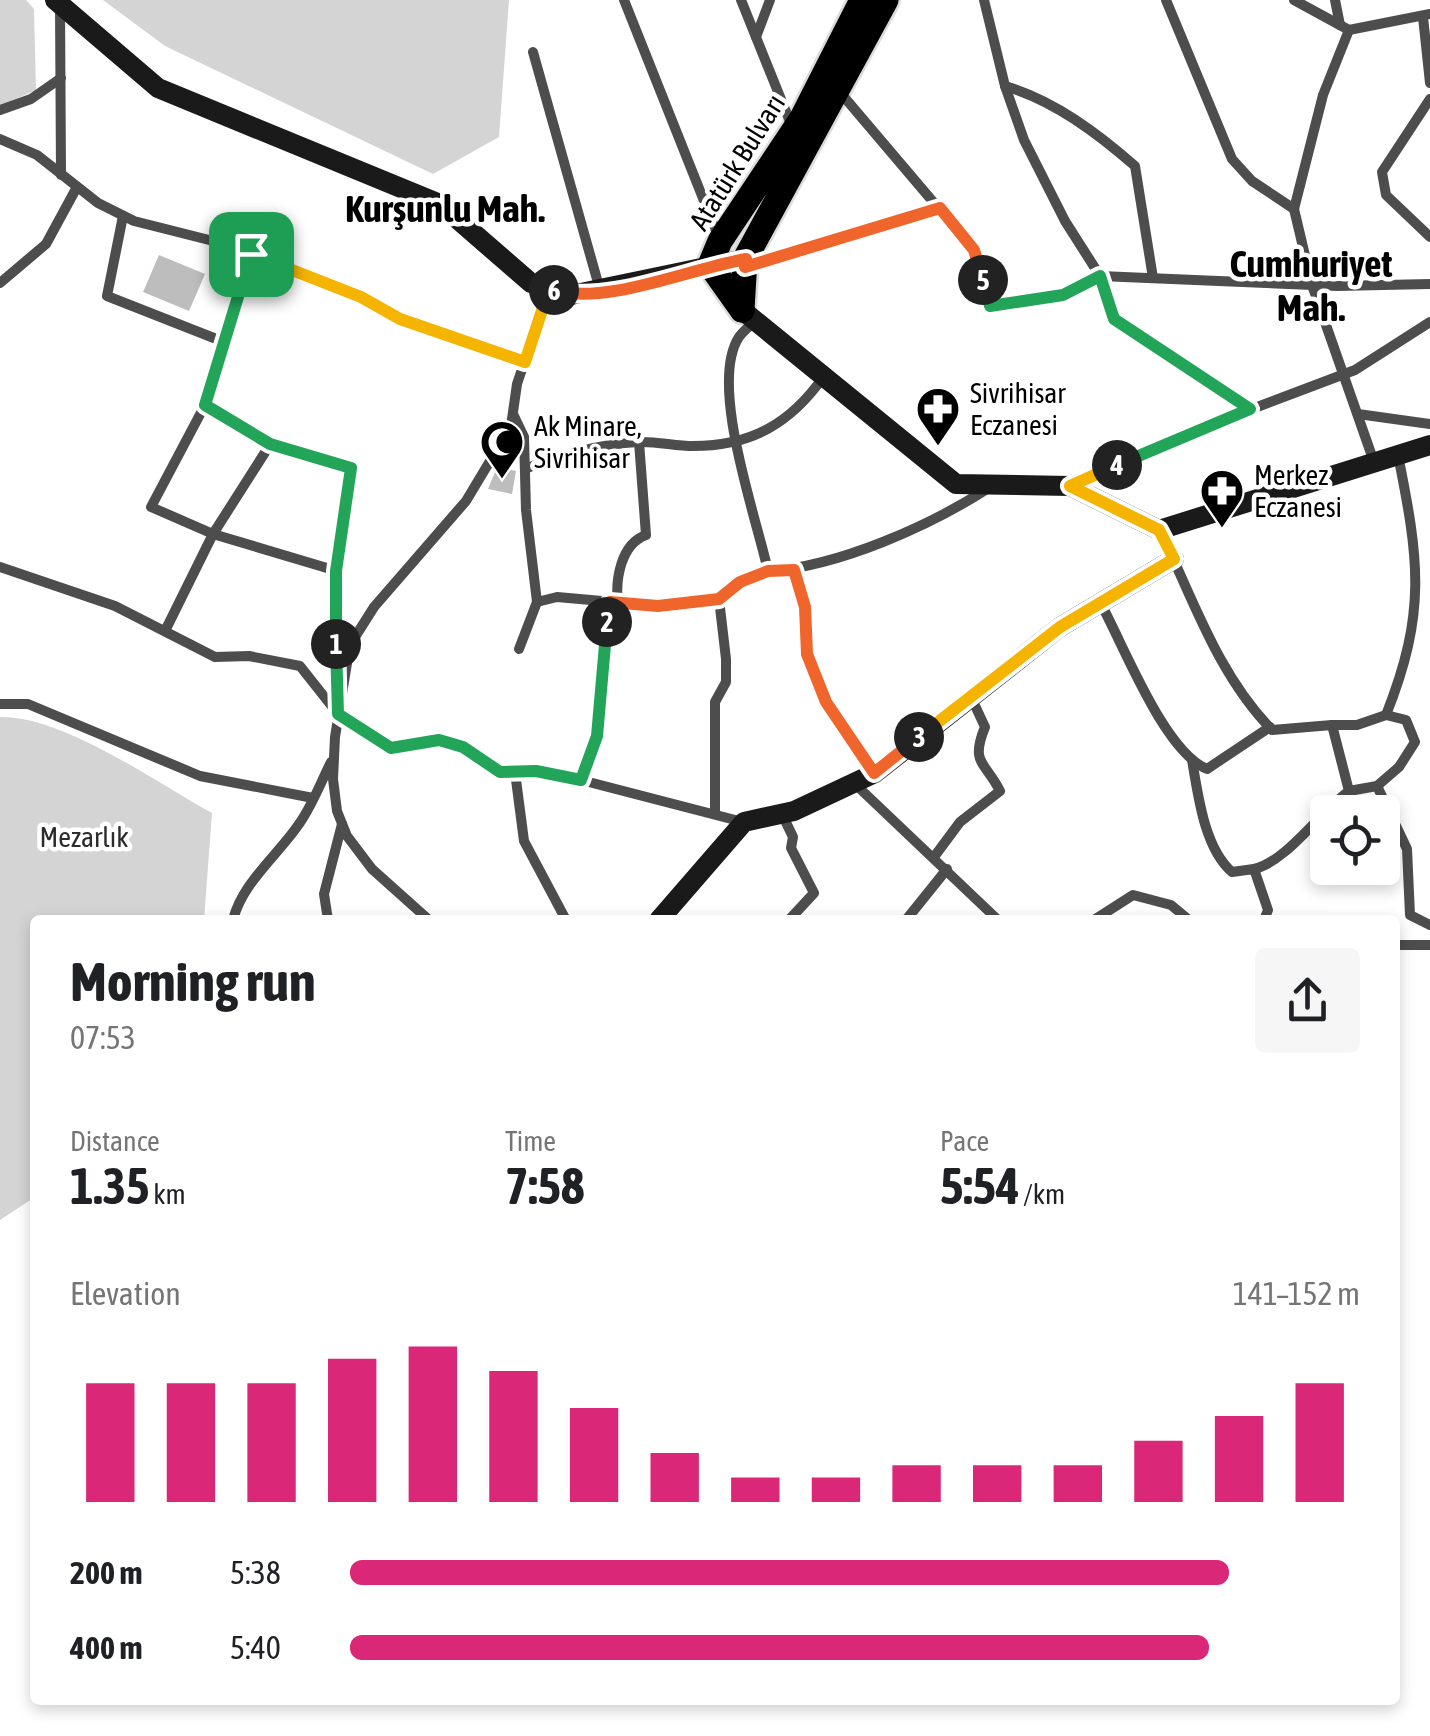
<!DOCTYPE html>
<html lang="en">
<head>
<meta charset="utf-8">
<style>
	:root { --surface:#fff; --page:#f6f6f6; --text:#202124; --muted:#757577; --accent:#db2777 }
	body { margin:0; font-family:"Asap Condensed",sans-serif; background:var(--page); color:var(--text); height:100vh; display:flex; flex-direction:column; font-size:38px; white-space:nowrap }
	* { box-sizing:border-box; margin:0 }
	p { font-size:32px; color:var(--muted) }
	.icon { flex:none; width:55px; height:55px; fill:none; stroke:currentColor; stroke-width:2; stroke-linecap:round; stroke-linejoin:round }
	.map { position:relative; flex:1; overflow:hidden }
	.drawer { position:absolute; left:30px; top:915px; width:1370px; height:790px; display:flex; flex-direction:column; background:var(--surface); border-radius:10px; box-shadow:0 5px 15px #0003 }
	.drawer>* { flex:none }
	.fabs { position:absolute; left:1310px; top:795px; display:grid; gap:20px }
	.fabs a { display:grid; place-items:center; width:90px; height:90px; border-radius:10px; background:var(--surface); box-shadow:0 5px 15px #0003; font-size:50px }
	.pin { position:absolute; display:grid; place-items:center; width:85px; height:85px; color:#fff; margin:-42px; border-radius:20px; box-shadow:0 5px 15px #0006 }
	.km { position:absolute; width:50px; height:50px; margin:-25px; border-radius:50%; background:#222; color:#fff; font-size:28px; line-height:50px; text-align:center }
	.round { display:grid; place-items:center; flex:none; width:105px; height:105px; border-radius:10px; background:var(--page) }
	.head { display:flex; align-items:center; justify-content:space-between; height:170px; padding:0 40px }
	h1 { font-size:55px; font-weight:700; line-height:75px }
	.stats { display:grid; grid-template-columns:repeat(3,1fr); gap:15px; height:170px; padding:10px 40px }
	.stats div { display:grid; align-content:center }
	.stats b { font-size:50px; font-weight:700 }
	.stats small { font-size:28px; font-weight:400 }
	.stats p { font-size:28px }
	.chart { height:280px; padding:20px 40px }
	.chart p { display:flex; justify-content:space-between }
	.chart svg { width:100%; height:180px; margin-top:10px; stroke:var(--accent); stroke-width:6 }
	ul { padding:0 40px; list-style:none; font-size:32px }
	li { display:grid; grid-template-columns:160px 120px 1fr; align-items:center; height:75px }
	li i { height:25px; border-radius:12px; background:var(--accent) }
	.map>svg:first-child { display:block }
	.green { fill:#d4d4d4 }
	.building { fill:#bdbdbd }
	.lines { fill:none; stroke-linecap:round; stroke-linejoin:round }
	.primary-casing { stroke:#dbdbdb; stroke-width:30 }
	.street { stroke:#4d4d4d; stroke-width:10 }
	.secondary { stroke:#1a1a1a; stroke-width:20 }
	.primary { stroke:#000; stroke-width:25 }
	.split-1-casing { stroke:#fff; stroke-width:20 }
	.split-2-casing { stroke:#fff; stroke-width:20 }
	.split-3-casing { stroke:#fff; stroke-width:20 }
	.split-4-casing { stroke:#fff; stroke-width:20 }
	.split-5-casing { stroke:#fff; stroke-width:20 }
	.split-6-casing { stroke:#fff; stroke-width:20 }
	.split-7-casing { stroke:#fff; stroke-width:20 }
	.split-1 { stroke:#22a559; stroke-width:12 }
	.split-2 { stroke:#22a559; stroke-width:12 }
	.split-3 { stroke:#f0652b; stroke-width:12 }
	.split-4 { stroke:#f5b400; stroke-width:12 }
	.split-5 { stroke:#22a559; stroke-width:12 }
	.split-6 { stroke:#f0652b; stroke-width:12 }
	.split-7 { stroke:#f5b400; stroke-width:12 }
	.labels { text-anchor:middle; dominant-baseline:central; stroke-width:9; stroke-linejoin:round; paint-order:stroke }
	.street-label { font-size:28px; fill:#000; stroke:#fff }
	.poi-label { font-size:28px; fill:#000; stroke:#fff; text-anchor:start }
	.park-label { font-size:28px; fill:#2b2b2b; stroke:#fff }
	.district-label { font-size:38px; font-weight:bold; fill:#000; stroke:#fff }
</style>
</head>
<body>
<div class="map">
<svg width="1430" height="1736" viewBox="0 0 1430 1736">
	<rect width="100%" height="100%" fill="#fff"/>
	<g class="green">
		<polygon points="0,0 26,0 34,9 36,90 0,106"/>
		<polygon points="103,0 509,0 499,137 433,174 165,46"/>
		<path d="M 0,717 C 64,716 155,782 212,813 L 204,920 L 35,920 L 35,1197 L 0,1220 Z"/>
	</g>
	<g class="building">
		<polygon points="159,255 205,274 189,311 143,292"/>
		<polygon points="497,467 516,471 512,494 488,489"/>
	</g>
	<g class="lines">
		<defs>
			<g id="primary">
				<polyline points="742,310 710,265 720,241 802,118 862,0"/>
				<polyline points="742,310 745,259 886,0"/>
			</g>
		</defs>
		<use href="#primary" class="primary-casing"/>
		<g class="street">
			<polyline points="624,0 718,236"/>
			<polyline points="741,0 793,129"/>
			<polyline points="984,0 1005,86 1024,140 1065,221 1100,276 1114,319 1250,409"/>
			<polyline points="1166,0 1232,159 1252,181 1294,209 1312,285 1374,462"/>
			<polyline points="1294,0 1349,30 1430,14"/>
			<polyline points="1335,0 1340,25"/>
			<polyline points="60,5 61,175"/>
			<polyline points="1423,17 1430,83"/>
			<polyline points="756,37 770,0"/>
			<polyline points="533,52 600,290"/>
			<path d="M 1005,86 C 1055,101 1097,133 1135,166 L 1153,278"/>
			<polyline points="839,91 974,250 990,306 1063,295 1100,276 1337,286 1430,284"/>
			<polyline points="1430,99 1382,172 1386,195 1430,237"/>
			<polyline points="0,110 31,99 61,78"/>
			<polyline points="0,139 37,155 98,203 134,221 229,245 361,297 399,319 525,361"/>
			<polyline points="1294,209 1323,95 1349,30"/>
			<polyline points="123,216 107,296 224,342"/>
			<polyline points="251,254 205,405 271,443 351,468 337,571 338,688"/>
			<polyline points="745,267 940,208"/>
			<polyline points="0,283 46,244 77,187"/>
			<path d="M 755,321 C 750,326 743,331 739,337 C 708,384 757,519 768,571 C 838,567 932,525 990,487"/>
			<polyline points="205,405 151,507 213,534 337,571"/>
			<polyline points="513,414 524,437 526,510 537,602 519,649"/>
			<polyline points="1358,414 1430,424"/>
			<path d="M 525,469 C 558,455 602,444 638,442 C 656,441 675,446 693,446 C 752,446 791,423 824,376"/>
			<polyline points="1072,485 1199,429 1355,370 1430,322"/>
			<path d="M 1160,530 C 1193,599 1218,675 1272,730 L 1332,725 L 1349,791 L 1377,786 L 1407,849 L 1410,915 L 1430,925"/>
			<polyline points="0,567 115,606 215,657 249,656 300,666 338,714 391,748 439,741 463,747 500,772 536,771 581,780 743,822"/>
			<polyline points="793,569 805,607 807,654 826,701 875,773"/>
			<polyline points="537,602 557,597 658,606 719,599 740,581 768,571"/>
			<path d="M 618,604 C 615,579 621,544 646,535 L 639,442"/>
			<path d="M 1101,604 C 1124,646 1164,751 1207,769 L 1270,727"/>
			<polyline points="165,631 213,534 271,443"/>
			<polyline points="0,704 28,704 200,776 313,798"/>
			<path d="M 1332,725 L 1357,725 L 1386,715 C 1427,612 1419,560 1398,455"/>
			<path d="M 1192,760 C 1198,794 1204,848 1232,872 L 1254,869 L 1268,910 L 1264,920"/>
			<polyline points="515,772 524,841 566,920"/>
			<polyline points="581,780 597,736 610,602"/>
			<polyline points="855,784 998,920"/>
			<polyline points="1377,786 1399,767 1415,742 1406,720 1386,715"/>
			<polyline points="715,813 715,702 726,682 726,659 719,599"/>
			<polyline points="782,814 793,837 791,848 814,893 789,920"/>
			<path d="M 934,857 L 960,822 L 1000,791 C 985,761 970,764 985,727 L 971,697"/>
			<path d="M 1254,869 C 1286,862 1320,812 1349,791"/>
			<path d="M 233,920 C 242,883 278,855 299,824 C 312,806 321,782 331,762"/>
			<polyline points="328,920 324,894 342,824"/>
			<polyline points="429,920 372,869 347,836 337,811 333,779 335,737 350,645 374,607 466,501 511,426 517,384 549,289"/>
			<polyline points="906,920 947,869"/>
			<polyline points="1094,920 1133,895 1171,905 1189,920"/>
			<polyline points="1395,945 1430,945"/>
		</g>
		<g class="secondary">
			<polyline points="55,0 158,88 440,204 531,283 571,295 745,259"/>
			<polyline points="742,310 956,484 1070,486 1159,530 1430,445"/>
			<polyline points="659,920 744,822 794,811 875,773 1060,627 1174,559"/>
		</g>
		<use href="#primary" class="primary"/>
	</g>
	<g class="lines">
		<defs>
			<polyline id="split-1" points="251,254 205,405 270,444 351,468 336,571 336,644"/>
			<polyline id="split-2" points="336,644 338,714 391,748 439,740 463,747 500,772 536,771 581,780 597,736 607,622"/>
			<polyline id="split-3" points="607,622 610,602 658,606 719,599 740,582 768,571 794,570 805,607 807,654 826,702 874,773 919,737"/>
			<polyline id="split-4" points="919,737 1060,627 1174,559 1159,530 1070,486 1117,465"/>
			<polyline id="split-5" points="983,280 990,306 1063,295 1100,276 1114,319 1250,409 1117,465"/>
			<path id="split-6" d="M 554,290 C 605,306 692,268 746,259 L 745,267 L 940,208 L 974,250 L 983,280"/>
			<polyline id="split-7" points="251,254 361,297 400,319 525,362 549,289 554,290"/>
		</defs>
		<use href="#split-1" class="split-1-casing"/>
		<use href="#split-2" class="split-2-casing"/>
		<use href="#split-3" class="split-3-casing"/>
		<use href="#split-4" class="split-4-casing"/>
		<use href="#split-5" class="split-5-casing"/>
		<use href="#split-6" class="split-6-casing"/>
		<use href="#split-7" class="split-7-casing"/>
		<use href="#split-1" class="split-1"/>
		<use href="#split-2" class="split-2"/>
		<use href="#split-3" class="split-3"/>
		<use href="#split-4" class="split-4"/>
		<use href="#split-5" class="split-5"/>
		<use href="#split-6" class="split-6"/>
		<use href="#split-7" class="split-7"/>
	</g>
	<defs>
		<symbol id="pharmacy-pin" viewBox="-11 -11 22 30"><path d="M0 17L-7.5 6A9.5 9.5 0 1 1 7.5 6Z" fill="#000" stroke="#fff"/><path d="M-2-6h4v4h4v4h-4v4h-4v-4h-4v-4h4Z" fill="#fff"/></symbol>
		<symbol id="mosque-pin" viewBox="-11 -11 22 30"><path d="M0 17L-7.5 6A9.5 9.5 0 1 1 7.5 6Z" fill="#000" stroke="#fff"/><path d="M3.5-4.9A6 6 0 1 0 3.5 4.9A5 5 0 1 1 3.5-4.9Z" fill="#fff"/></symbol>
	</defs>
	<g fill-rule="evenodd">
		<use href="#pharmacy-pin" x="913" y="384" width="50" height="68"/>
		<use href="#mosque-pin" x="477" y="417" width="50" height="68"/>
		<use href="#pharmacy-pin" x="1197" y="466" width="50" height="68"/>
	</g>
	<g class="labels">
		<g class="street-label">
			<text transform="translate(737 162) rotate(-58)">Atatürk Bulvarı</text>
		</g>
		<g class="poi-label">
			<text x="970" y="393">Sivrihisar<tspan x="970" dy="32">Eczanesi</tspan></text>
			<text x="534" y="426">Ak Minare,<tspan x="534" dy="32">Sivrihisar</tspan></text>
			<text x="1254" y="475">Merkez<tspan x="1254" dy="32">Eczanesi</tspan></text>
		</g>
		<g class="park-label">
			<text x="84" y="837">Mezarlık</text>
		</g>
		<g class="district-label">
			<text x="445" y="208">Kurşunlu Mah.</text>
			<text x="1311" y="263">Cumhuriyet<tspan x="1311" dy="44">Mah.</tspan></text>
		</g>
	</g>
</svg>
<div class="fabs">
<a><svg class="icon" aria-label="locate" viewBox="0 0 24 24"><circle cx="12" cy="12" r="6"/><path d="M12 2v4M12 18v4M2 12h4M18 12h4"/></svg></a>
</div>
<div class="pin" style="left:251px;top:254px;background:#1e9e55"><svg class="icon" aria-label="arrive" viewBox="0 0 24 24"><path d="M6 21V4h12l-3 4 3 4H6"/></svg></div>
<b class="km" style="left:336px;top:644px">1</b>
<b class="km" style="left:607px;top:622px">2</b>
<b class="km" style="left:919px;top:737px">3</b>
<b class="km" style="left:1117px;top:465px">4</b>
<b class="km" style="left:983px;top:280px">5</b>
<b class="km" style="left:554px;top:290px">6</b>
<section class="drawer">
<div class="head"><div><h1>Morning run</h1><p>07:53</p></div><a class="round"><svg class="icon" aria-label="share" viewBox="0 0 24 24"><path d="M12 15V3M7 8l5-5 5 5M5 13v7h14v-7"/></svg></a></div>
<div class="stats">
<div><p>Distance</p><b>1.35<small> km</small></b></div>
<div><p>Time</p><b>7:58</b></div>
<div><p>Pace</p><b>5:54<small> /km</small></b></div>
</div>
<div class="chart"><p><span>Elevation</span>141–152 m</p>
<svg viewBox="0 0 160 44" preserveAspectRatio="none"><path d="M5 44V15M15 44V15M25 44V15M35 44V9M45 44V6M55 44V12M65 44V21M75 44V32M85 44V38M95 44V38M105 44V35M115 44V35M125 44V35M135 44V29M145 44V23M155 44V15"/></svg>
</div>
<ul>
<li><b>200 m</b>5:38<i style="width:87%"></i></li>
<li><b>400 m</b>5:40<i style="width:85%"></i></li>
</ul>
</section>
</div>
</body>
</html>
